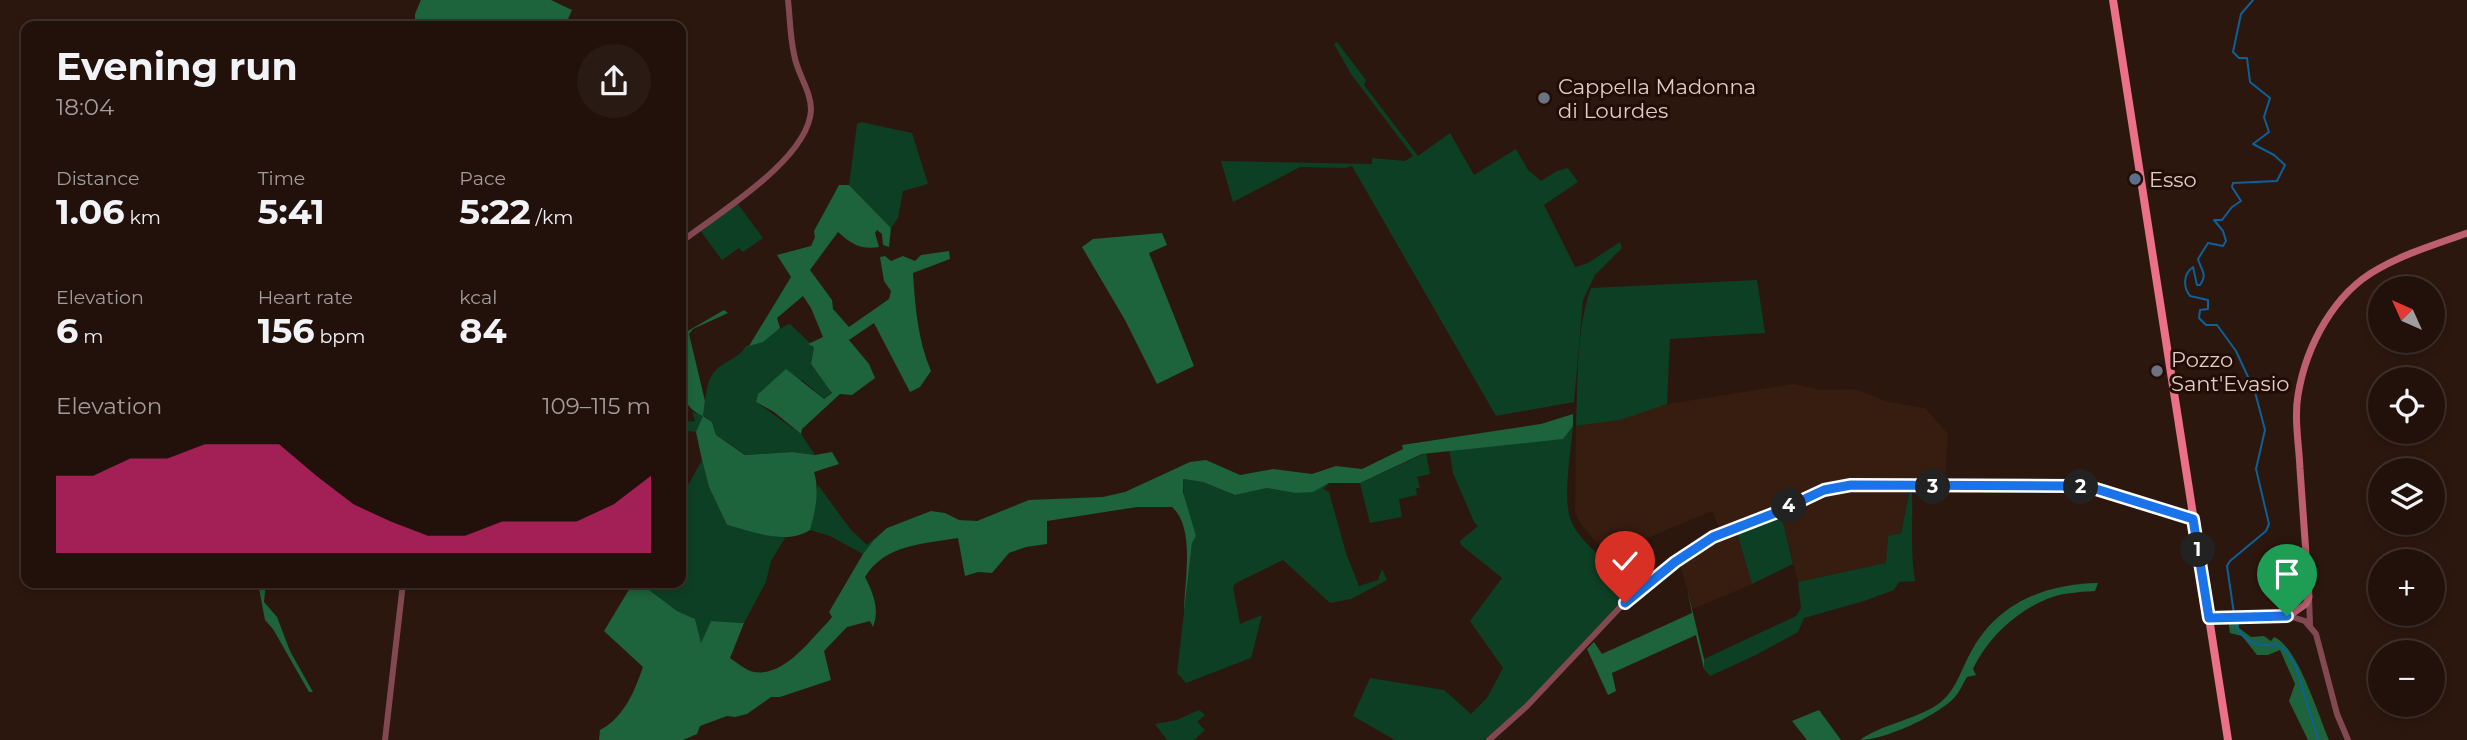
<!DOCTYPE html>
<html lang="en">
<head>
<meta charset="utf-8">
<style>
	:root { --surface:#21110a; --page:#291a13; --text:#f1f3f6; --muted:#a29d9c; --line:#3e312b; --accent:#db2777 }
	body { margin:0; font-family:Montserrat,sans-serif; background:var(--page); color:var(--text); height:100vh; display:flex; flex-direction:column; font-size:26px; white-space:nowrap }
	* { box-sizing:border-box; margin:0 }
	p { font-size:23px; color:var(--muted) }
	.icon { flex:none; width:38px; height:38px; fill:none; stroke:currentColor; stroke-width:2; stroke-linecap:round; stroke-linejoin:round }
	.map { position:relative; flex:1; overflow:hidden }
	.drawer { position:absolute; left:21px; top:21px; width:665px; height:567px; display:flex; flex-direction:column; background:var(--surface); border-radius:14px; box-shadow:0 4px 10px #0003,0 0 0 2px var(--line) }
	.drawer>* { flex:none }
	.needle { width:46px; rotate:315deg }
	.fabs { position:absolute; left:2368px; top:276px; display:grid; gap:14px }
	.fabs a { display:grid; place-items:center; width:77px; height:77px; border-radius:50%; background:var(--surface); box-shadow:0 4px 10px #0003,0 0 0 2px var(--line); font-size:35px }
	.pin { position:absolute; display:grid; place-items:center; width:60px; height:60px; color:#fff; margin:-72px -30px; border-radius:50% 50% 50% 0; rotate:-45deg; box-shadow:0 0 7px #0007 }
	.pin .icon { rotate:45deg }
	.km { position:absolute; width:35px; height:35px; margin:-18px; border-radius:50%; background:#222; color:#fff; font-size:19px; line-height:35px; text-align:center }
	.round { display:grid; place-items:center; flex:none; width:74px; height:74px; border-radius:37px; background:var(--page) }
	.head { display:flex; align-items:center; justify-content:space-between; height:119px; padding:0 35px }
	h1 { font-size:38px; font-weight:700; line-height:52px }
	.stats { display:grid; grid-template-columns:repeat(3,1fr); gap:10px; height:119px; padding:7px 35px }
	.stats div { display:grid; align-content:center }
	.stats b { font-size:35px; font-weight:700 }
	.stats small { font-size:19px; font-weight:400 }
	.stats p { font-size:19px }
	.chart { height:196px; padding:14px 35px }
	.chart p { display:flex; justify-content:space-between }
	.chart svg { width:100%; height:126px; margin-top:7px; fill:var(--accent); opacity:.7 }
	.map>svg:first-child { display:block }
	.built { fill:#371c10 }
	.green { fill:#0d3f24 }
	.forest { fill:#1d633c }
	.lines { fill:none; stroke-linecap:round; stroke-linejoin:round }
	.stream { stroke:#0b619a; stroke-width:2 }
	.tertiary { stroke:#834952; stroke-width:6 }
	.secondary { stroke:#bd5f70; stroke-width:7 }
	.primary { stroke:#ea7187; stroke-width:8 }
	.route-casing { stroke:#fff; stroke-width:14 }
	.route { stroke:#1a73e8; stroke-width:9 }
	.worship-dot { fill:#6b7280; stroke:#210d05; stroke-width:2.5 }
	.service-dot { fill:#5c6f8a; stroke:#210d05; stroke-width:2.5 }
	.labels { text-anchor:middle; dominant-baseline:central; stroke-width:6; stroke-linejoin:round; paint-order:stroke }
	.poi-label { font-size:21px; fill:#ddcec8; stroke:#210d05; text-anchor:start }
</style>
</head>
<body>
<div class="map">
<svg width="2467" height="740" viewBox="0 0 2467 740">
	<rect width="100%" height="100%" fill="#2c170e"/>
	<g class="built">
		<polygon points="1794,384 1821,390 1856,389 1888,402 1925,408 1948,434 1945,483 1856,480 1821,485 1720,530 1712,511 1638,542 1661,568 1639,580 1615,564 1580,523 1575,512 1576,426 1620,420 1655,406"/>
		<polygon points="1842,489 1909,489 1901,533 1888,536 1887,563 1798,582 1781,514 1824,493"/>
		<polygon points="1737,533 1752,584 1693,609 1679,562 1715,539"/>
	</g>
	<g class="green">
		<polygon points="1337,42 1366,80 1364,85 1418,156 1450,133 1474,175 1516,149 1528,170 1541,181 1557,171 1568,168 1578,182 1544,205 1575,267 1588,263 1620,242 1622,248 1595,275 1583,300 1574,402 1496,416 1352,166 1345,168 1300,167 1233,202 1221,161 1372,164 1372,158 1405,161 1413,156 1351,74 1334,44"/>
		<polygon points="861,122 912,133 928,184 903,191 898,218 891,228 849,185 857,124"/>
		<polygon points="737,203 763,238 743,252 739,248 722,260 700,230"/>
		<path d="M 1757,280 L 1765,333 L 1670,339 L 1667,404 L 1620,420 L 1576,426 C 1578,383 1576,328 1591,288 Z"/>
		<path d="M 790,324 L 814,347 L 811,364 L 832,392 L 824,399 L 802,380 C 784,383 759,381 756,402 L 801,434 L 815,455 L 792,452 L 746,455 L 716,435 L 712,422 L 704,416 L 696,432 L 681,430 L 681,422 L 695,421 L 692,412 L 703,415 C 706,402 705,381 715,371 C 724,361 740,358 746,346 C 764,343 773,330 790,324 Z"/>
		<path d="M 1573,426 C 1571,451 1563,495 1570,518 C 1581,551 1628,566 1624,602 L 1526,704 L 1484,740 L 1395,740 L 1353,716 L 1370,678 L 1444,690 L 1471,714 L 1487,698 L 1503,668 L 1470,621 L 1502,578 L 1461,545 L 1460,541 L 1478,526 L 1474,522 L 1453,473 L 1449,449 L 1562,439 Z"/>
		<polygon points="1426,453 1430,474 1417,477 1420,488 1416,488 1417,495 1399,499 1402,517 1370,523 1360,483"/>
		<polygon points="702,460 709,487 727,525 785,538 771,561 766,582 744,623 711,621 701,644 695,619 677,611 640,583 681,583 681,498"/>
		<path d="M 1183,479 L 1203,482 L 1235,495 L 1267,488 L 1295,493 L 1329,483 L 1323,489 L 1329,492 L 1346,553 L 1359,586 L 1378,580 L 1382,569 L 1387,580 L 1351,599 L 1330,603 L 1283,560 L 1236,583 L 1233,587 L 1240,624 L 1262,615 L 1251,658 L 1186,683 L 1177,673 L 1192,543 C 1191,521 1183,501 1183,479 Z"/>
		<polygon points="818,485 851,530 867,545 887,528 863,554 830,536 810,530"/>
		<path d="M 1912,491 C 1913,522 1910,551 1915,581 L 1899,582 L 1894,590 L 1864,601 L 1804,618 L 1798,632 L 1756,655 L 1710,676 L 1704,669 L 1704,659 L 1796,616 L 1801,608 L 1798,582 L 1886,563 L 1888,536 L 1901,533 L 1909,493 Z"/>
		<polygon points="1781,514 1793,564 1752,584 1737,533"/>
		<polygon points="1199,710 1205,715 1197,722 1205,730 1194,740 1167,740 1155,724 1177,720"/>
	</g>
	<g class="forest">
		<polygon points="421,0 551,0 572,10 565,26 415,26 415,14"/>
		<path d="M 839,185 L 849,185 L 891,228 L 889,247 L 883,245 L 882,234 L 877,230 L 875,233 L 879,247 C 861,250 851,244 838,232 L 810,270 L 832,300 L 833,309 L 849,327 L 889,299 L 891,291 L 884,281 L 880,257 L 885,256 L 891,261 L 903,256 L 915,261 L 921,255 L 949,251 L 950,259 L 913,273 C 915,306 918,341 931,371 L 920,387 L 910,392 L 874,323 L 849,340 L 869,364 L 875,378 L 852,395 L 840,394 L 802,429 L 801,434 L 774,412 L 756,402 L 758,394 L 786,369 L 824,399 L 832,393 L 811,364 L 814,347 L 808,344 L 823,337 L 811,308 L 803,296 L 777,318 L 780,328 L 763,342 L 749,346 L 791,277 L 777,255 L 811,246 L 815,237 L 814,231 Z"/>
		<polygon points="1162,233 1167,245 1149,253 1194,366 1157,384 1125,320 1082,247 1093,239"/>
		<path d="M 724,310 L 728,313 L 693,329 L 689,334 L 705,401 L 703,416 L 712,422 L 716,435 L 745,455 L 792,452 L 815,455 L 832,452 L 839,464 L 814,472 C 820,492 815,511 810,530 C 785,546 753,531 727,525 L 709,487 L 702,460 L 696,432 L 703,416 C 671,403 681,364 681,335 Z"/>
		<path d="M 1573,414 L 1573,426 L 1563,439 L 1422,454 L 1360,483 L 1329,483 L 1313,492 L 1295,493 L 1267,488 L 1235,495 L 1203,482 L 1183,479 L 1183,492 L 1196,536 L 1192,543 L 1184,612 C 1184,583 1196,528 1172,507 L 1137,507 L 1047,521 L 1047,544 L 1026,547 L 1009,553 L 992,573 L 978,572 L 965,576 L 958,538 C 924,544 885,544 865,577 C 873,593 880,609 873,627 L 870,621 L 847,627 L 824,651 L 831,680 L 780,697 L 771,697 L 747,714 L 735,717 L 727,716 L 700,726 L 697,734 L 683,740 L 599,740 L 600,730 C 624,718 635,690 643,667 L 604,631 L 633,583 L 640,583 L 677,611 L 695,619 L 701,643 L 711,621 L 744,623 L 730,658 C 736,662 747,671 754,672 C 784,677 810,640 828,622 L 832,617 L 829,612 L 863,554 L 874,540 L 887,528 L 931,511 L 945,513 L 959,520 L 977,521 L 1029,500 L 1103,497 L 1125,492 L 1190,462 L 1206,460 L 1240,475 L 1273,469 L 1312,474 L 1336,466 L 1362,469 L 1403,449 L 1402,445 L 1541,424 Z"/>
		<polygon points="258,583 266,583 264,602 277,617 290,651 313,692 309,692 273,629 265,620"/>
		<path d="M 2098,583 L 2095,591 C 2079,592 2061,593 2047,599 C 2015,612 1987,639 1973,669 L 1976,675 L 1967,677 C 1962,685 1959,694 1952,700 C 1934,717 1884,740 1860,740 C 1883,723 1921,719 1942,701 C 1957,688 1962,667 1972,650 C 1999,602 2046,584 2098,583 Z"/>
		<polygon points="1687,588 1704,659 1704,669 1696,635 1612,673 1616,691 1608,695 1587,649 1594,642 1602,654 1692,613"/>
		<path d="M 2228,620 L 2239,621 L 2239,628 L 2251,637 L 2264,636 L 2271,641 L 2274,637 C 2297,645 2319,717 2329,740 L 2308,740 L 2289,701 L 2295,684 L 2280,650 L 2268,655 L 2257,655 L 2242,636 L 2230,633 Z"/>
		<polygon points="1819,710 1841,740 1807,740 1792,721"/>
	</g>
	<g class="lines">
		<g class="stream">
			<path d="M 2234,614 L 2227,566 L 2230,561 L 2266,531 L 2269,524 L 2256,469 L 2265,430 L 2255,392 L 2236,351 L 2217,325 L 2206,325 L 2199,318 L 2200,310 L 2208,309 L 2208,300 L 2190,296 C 2183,287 2183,274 2193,267 L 2197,285 L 2200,285 C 2208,274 2201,270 2198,259 L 2208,243 L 2223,246 L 2226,241 L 2223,231 L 2214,220 L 2222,220 L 2232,207 L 2241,201 L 2232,187 L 2233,183 L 2277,181 L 2285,165 L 2274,155 L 2253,144 L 2269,132 L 2264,117 L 2270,98 L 2250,82 L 2247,58 L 2239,58 L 2233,52 L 2241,14 L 2253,0"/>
			<path d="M 2235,620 C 2238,640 2258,648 2276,644 L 2286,651 L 2296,667 L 2318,740"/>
		</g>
		<g class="tertiary">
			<path d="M 681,242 C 717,214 809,159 811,110 C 811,90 797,74 794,54 C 790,36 790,18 788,0"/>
			<polyline points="2309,597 2310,625"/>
			<polyline points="2289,616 2305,621 2316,634 2337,714 2348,740"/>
			<polyline points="385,740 403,583"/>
			<polyline points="1489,740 1527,706 1626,601 1675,562 1713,537 1775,513 1824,490 1865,485 2082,487 2193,519"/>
		</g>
		<path class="secondary" d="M 2209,618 L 2289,616 L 2306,604 L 2309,597 C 2306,554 2303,512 2300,469 C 2299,445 2294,419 2298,395 C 2306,346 2334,293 2378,269 C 2406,253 2437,244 2467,233"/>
		<polyline class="primary" points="2113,0 2228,740"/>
	</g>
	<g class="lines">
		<defs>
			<polyline id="route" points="1625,603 1675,562 1713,537 1775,513 1824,490 1851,485 2071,486 2096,489 2193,519 2209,618 2287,616"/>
		</defs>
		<use href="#route" class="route-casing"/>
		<use href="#route" class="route"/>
	</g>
	<g class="worship-dot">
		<circle cx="1544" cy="98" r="7"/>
		<circle cx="2157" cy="371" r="7"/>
	</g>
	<circle class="service-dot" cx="2135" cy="179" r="7"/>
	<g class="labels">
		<g class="poi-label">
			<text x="1558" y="86">Cappella Madonna<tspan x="1558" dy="24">di Lourdes</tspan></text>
			<text x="2149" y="179">Esso</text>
			<text x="2171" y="359">Pozzo<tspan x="2171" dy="24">Sant'Evasio</tspan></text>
		</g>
	</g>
</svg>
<div class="fabs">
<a><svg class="needle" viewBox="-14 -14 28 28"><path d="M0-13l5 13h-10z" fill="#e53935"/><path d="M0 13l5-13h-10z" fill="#a29d9c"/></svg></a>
<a><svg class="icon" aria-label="locate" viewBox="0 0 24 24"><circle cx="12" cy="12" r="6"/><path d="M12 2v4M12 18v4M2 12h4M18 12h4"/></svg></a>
<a><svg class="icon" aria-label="layers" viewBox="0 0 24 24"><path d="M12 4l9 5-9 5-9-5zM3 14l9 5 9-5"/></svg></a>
<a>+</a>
<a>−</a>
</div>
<div class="pin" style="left:2287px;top:616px;background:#1e9e55"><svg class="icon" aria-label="arrive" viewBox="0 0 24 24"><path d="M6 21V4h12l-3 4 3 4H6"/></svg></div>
<div class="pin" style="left:1625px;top:603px;background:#d93025"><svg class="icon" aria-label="check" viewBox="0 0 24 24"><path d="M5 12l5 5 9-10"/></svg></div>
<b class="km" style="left:2198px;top:550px">1</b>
<b class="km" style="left:2081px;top:487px">2</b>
<b class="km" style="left:1933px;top:487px">3</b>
<b class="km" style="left:1789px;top:506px">4</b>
<section class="drawer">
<div class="head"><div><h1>Evening run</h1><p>18:04</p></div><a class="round"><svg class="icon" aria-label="share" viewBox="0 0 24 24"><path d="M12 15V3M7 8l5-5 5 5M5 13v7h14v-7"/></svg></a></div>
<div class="stats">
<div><p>Distance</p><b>1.06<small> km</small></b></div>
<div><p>Time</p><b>5:41</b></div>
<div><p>Pace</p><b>5:22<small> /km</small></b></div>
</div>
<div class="stats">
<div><p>Elevation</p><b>6<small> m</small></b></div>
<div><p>Heart rate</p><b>156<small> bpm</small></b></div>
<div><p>kcal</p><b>84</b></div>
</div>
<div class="chart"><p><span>Elevation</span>109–115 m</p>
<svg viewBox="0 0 160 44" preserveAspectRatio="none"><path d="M0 44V17L10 17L20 11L30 11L40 6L50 6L60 6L70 17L80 27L90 33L100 38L110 38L120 33L130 33L140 33L150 27L160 17V44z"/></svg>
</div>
</section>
</div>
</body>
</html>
